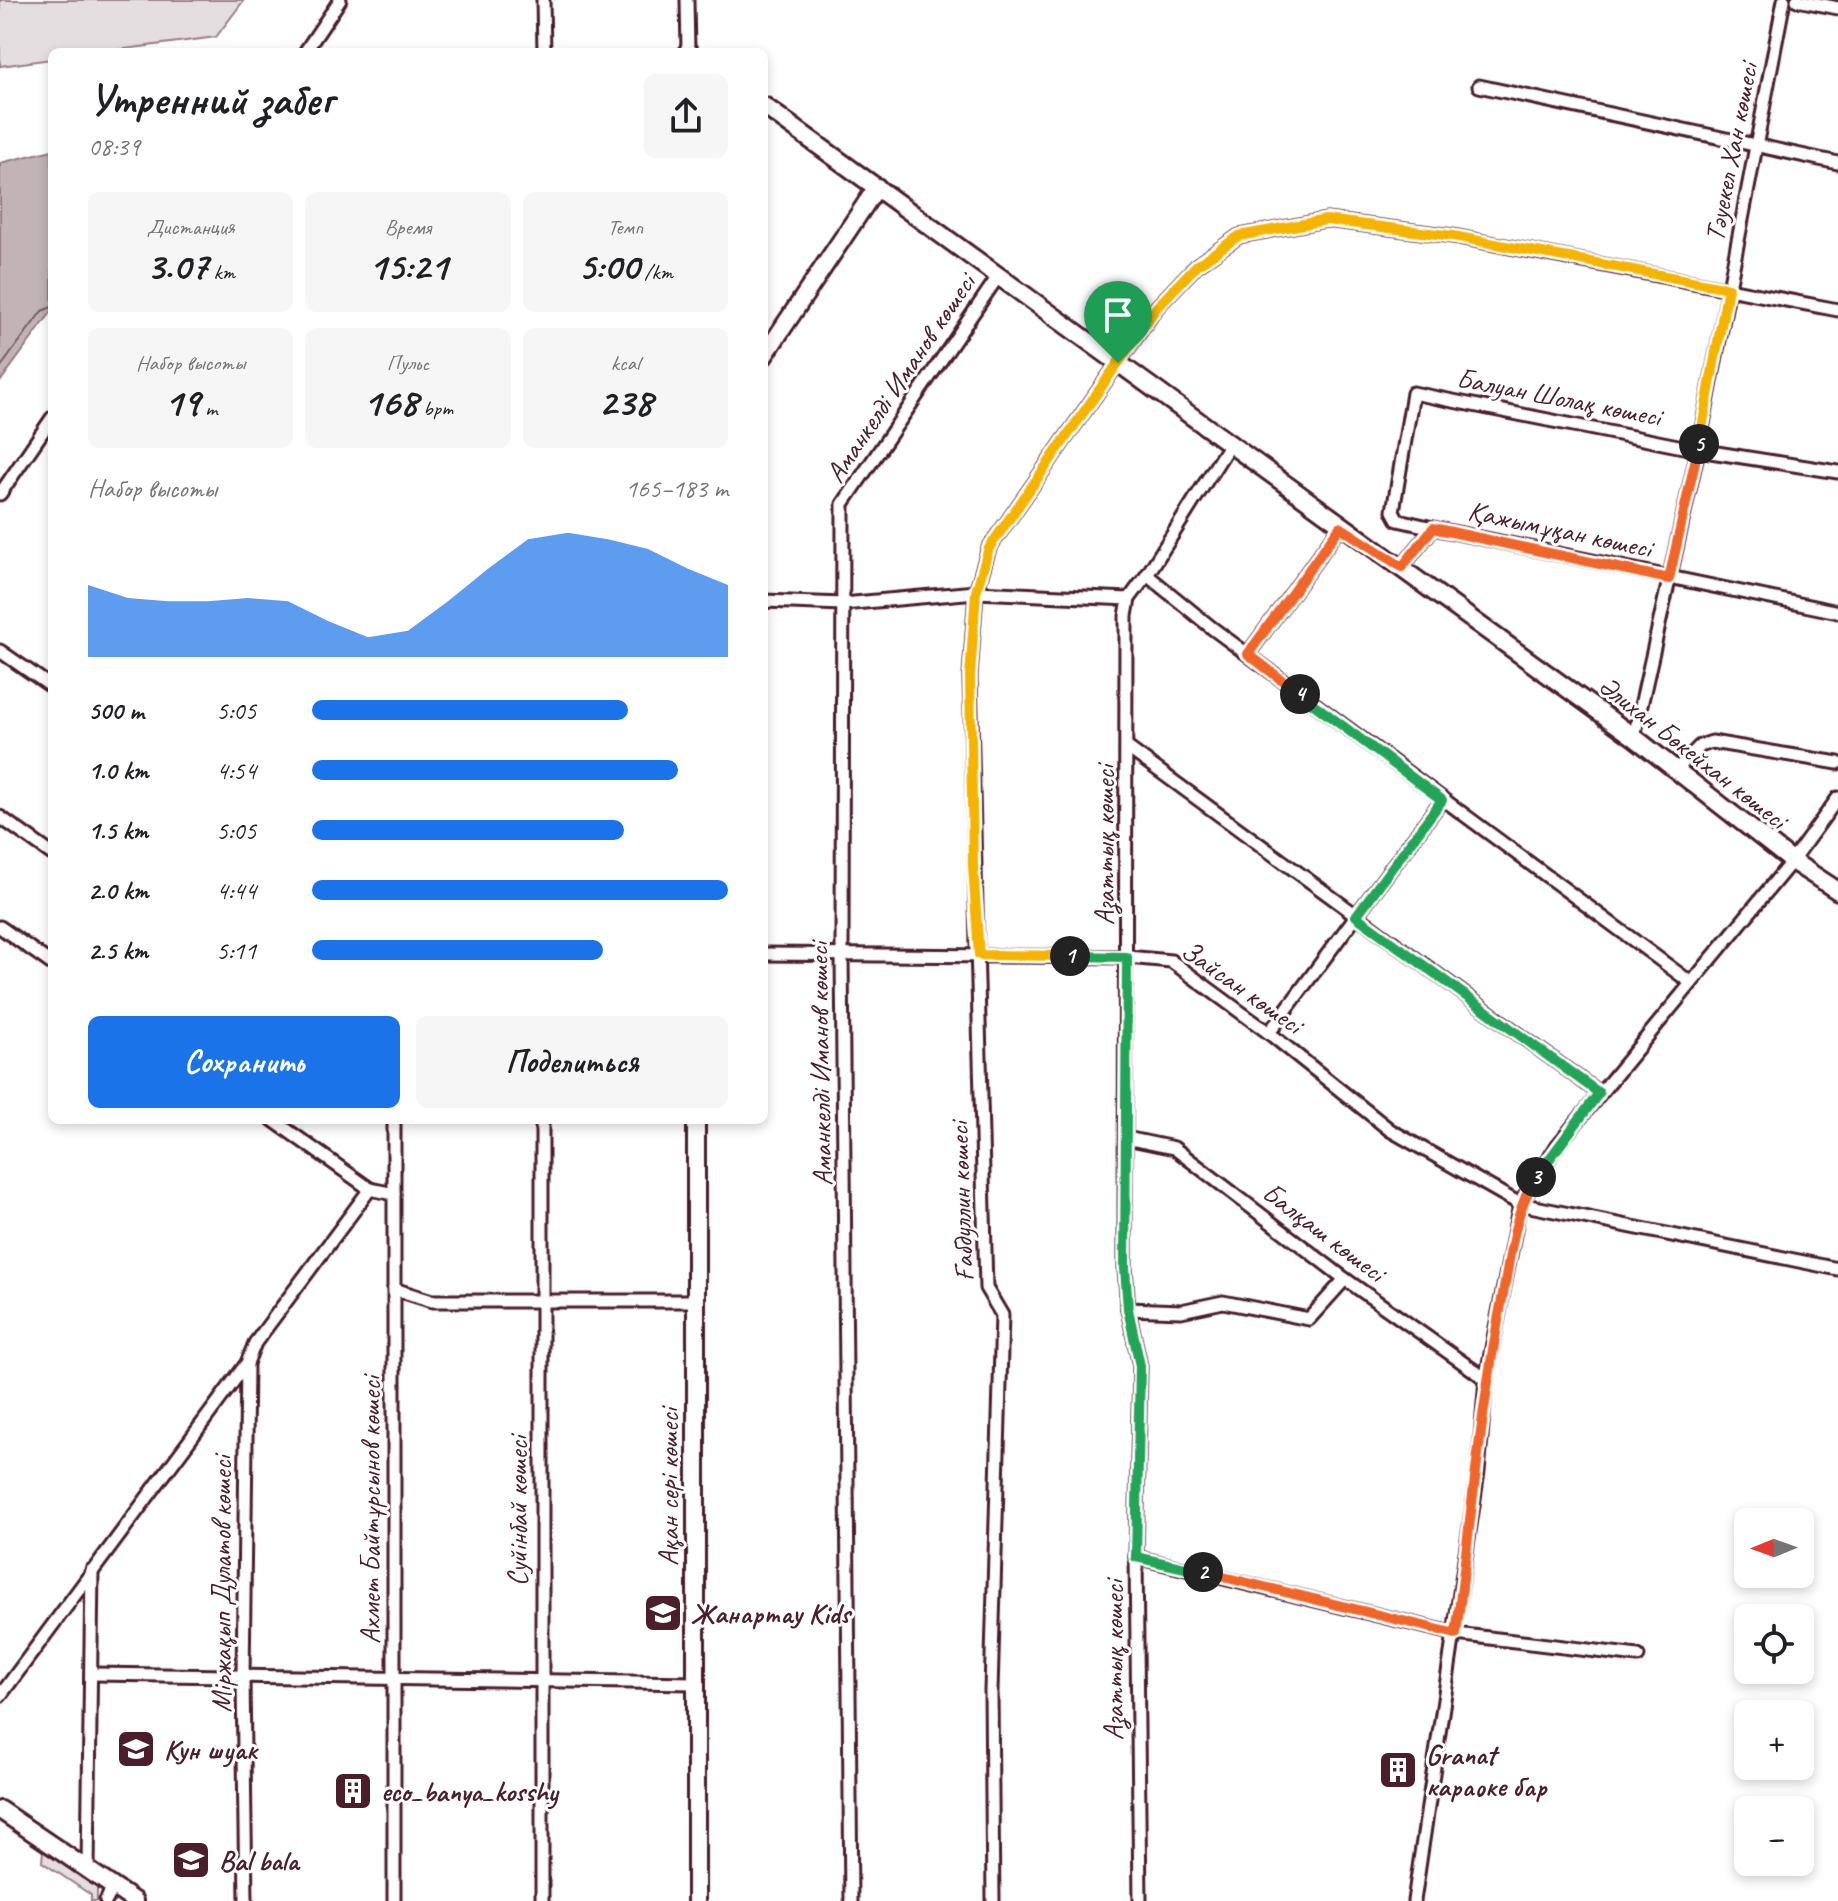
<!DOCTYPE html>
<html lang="ru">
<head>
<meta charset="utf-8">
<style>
	:root { --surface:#fff; --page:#f6f6f6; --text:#202124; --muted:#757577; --accent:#1a73e8 }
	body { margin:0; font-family:Caveat,sans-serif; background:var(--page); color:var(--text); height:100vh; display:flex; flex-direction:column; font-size:30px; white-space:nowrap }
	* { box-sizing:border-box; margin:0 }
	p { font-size:26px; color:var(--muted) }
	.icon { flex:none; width:44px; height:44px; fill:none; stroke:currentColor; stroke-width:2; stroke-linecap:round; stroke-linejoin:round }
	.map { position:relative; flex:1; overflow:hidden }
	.panel { position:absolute; left:48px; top:48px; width:720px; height:1076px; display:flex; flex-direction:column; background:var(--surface); border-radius:12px; box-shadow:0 4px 12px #0003 }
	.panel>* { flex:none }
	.needle { width:52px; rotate:269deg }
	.controls { position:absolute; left:1734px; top:1508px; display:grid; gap:16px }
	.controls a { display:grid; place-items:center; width:80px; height:80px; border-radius:12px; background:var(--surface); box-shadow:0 4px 12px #0003; font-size:40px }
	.pin { position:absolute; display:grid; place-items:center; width:68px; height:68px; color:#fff; margin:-82px -34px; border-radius:50% 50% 50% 0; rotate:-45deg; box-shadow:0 0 8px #0007 }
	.pin .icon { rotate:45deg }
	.km { position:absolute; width:40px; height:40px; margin:-20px; border-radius:50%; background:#222; color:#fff; font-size:22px; line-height:40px; text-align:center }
	.round { display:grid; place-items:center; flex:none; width:84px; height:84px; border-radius:12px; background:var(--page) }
	.head { display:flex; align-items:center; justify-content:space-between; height:136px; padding:0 40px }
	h1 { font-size:44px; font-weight:800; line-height:60px }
	.figures { display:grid; grid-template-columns:repeat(3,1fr); gap:12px; height:136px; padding:8px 40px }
	.figures div { display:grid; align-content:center; border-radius:12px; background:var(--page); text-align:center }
	.figures b { font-size:40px; font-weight:800 }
	.figures small { font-size:22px; font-weight:400 }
	.figures p { font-size:22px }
	.chart { height:224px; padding:16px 40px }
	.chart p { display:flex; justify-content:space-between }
	.chart svg { width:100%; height:144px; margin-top:8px; fill:var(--accent); opacity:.7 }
	.action { display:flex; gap:16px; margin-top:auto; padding:16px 40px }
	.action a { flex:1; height:92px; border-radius:12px; background:var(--accent); color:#fff; font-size:32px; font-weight:800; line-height:92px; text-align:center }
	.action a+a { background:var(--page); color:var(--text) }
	ul { padding:0 40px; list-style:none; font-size:26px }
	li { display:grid; grid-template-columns:128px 96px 1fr; align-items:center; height:60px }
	li i { height:20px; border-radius:10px; background:var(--accent) }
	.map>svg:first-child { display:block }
	.built { fill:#f2eeef }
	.green { fill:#e5dee0; stroke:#987e86; stroke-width:2 }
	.water { fill:#c1b3b6; stroke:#91787e; stroke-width:2 }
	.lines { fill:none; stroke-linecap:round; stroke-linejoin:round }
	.shore { stroke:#7a5a63; stroke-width:2 }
	.street-casing { stroke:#4a1f2b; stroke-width:17 }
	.secondary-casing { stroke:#4a1f2b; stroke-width:22 }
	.street { stroke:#fff; stroke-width:11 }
	.secondary { stroke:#fff; stroke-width:16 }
	.split-1-casing { stroke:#fff; stroke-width:16 }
	.split-2-casing { stroke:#fff; stroke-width:16 }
	.split-3-casing { stroke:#fff; stroke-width:16 }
	.split-4-casing { stroke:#fff; stroke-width:16 }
	.split-5-casing { stroke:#fff; stroke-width:16 }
	.split-6-casing { stroke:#fff; stroke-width:16 }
	.split-1 { stroke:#f5b400; stroke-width:10 }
	.split-2 { stroke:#22a559; stroke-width:10 }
	.split-3 { stroke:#f0652b; stroke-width:10 }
	.split-4 { stroke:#22a559; stroke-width:10 }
	.split-5 { stroke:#f0652b; stroke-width:10 }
	.split-6 { stroke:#f5b400; stroke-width:10 }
	.labels { text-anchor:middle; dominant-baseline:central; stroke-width:6; stroke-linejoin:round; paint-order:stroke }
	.street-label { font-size:28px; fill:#4a1f2b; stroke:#fff }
	.poi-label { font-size:28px; font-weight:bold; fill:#4a1f2b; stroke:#fff; text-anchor:start }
</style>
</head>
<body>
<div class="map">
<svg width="1838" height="1901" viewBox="0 0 1838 1901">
	<rect width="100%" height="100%" fill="#fff"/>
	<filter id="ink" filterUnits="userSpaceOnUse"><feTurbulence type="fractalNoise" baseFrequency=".0125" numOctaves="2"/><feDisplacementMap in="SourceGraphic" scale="16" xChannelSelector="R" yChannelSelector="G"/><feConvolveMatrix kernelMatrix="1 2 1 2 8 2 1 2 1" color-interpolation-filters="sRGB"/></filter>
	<g filter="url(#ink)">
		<polygon class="built" points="209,1847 210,1872 174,1872 173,1848"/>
		<g class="green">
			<polygon points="0,0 244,0 216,37 102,52 52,52 52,59 0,66"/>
			<polygon points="43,1851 97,1887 97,1901 91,1901 91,1895 42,1862"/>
		</g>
		<polygon class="water" points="52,150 52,311 0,382 0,163"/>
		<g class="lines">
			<polyline class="shore" points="0,368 42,311 52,307"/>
			<defs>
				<g id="street">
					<polyline points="543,0 544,52"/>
					<polyline points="687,0 688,51"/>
					<polyline points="1797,0 1838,8"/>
					<polyline points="305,52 340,0"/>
					<polyline points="1479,86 1838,163"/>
					<polyline points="0,494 52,418"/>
					<polyline points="1433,528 1398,520 1393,511 1413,393 1698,450 1838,472"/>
					<polyline points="1402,567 1433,528 1838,612"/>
					<polyline points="1147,575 1212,628 1690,982"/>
					<polyline points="764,601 843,604 976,592 1129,599"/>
					<polyline points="0,651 52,687"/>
					<polyline points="1248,654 1340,527"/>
					<polyline points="1634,737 1698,450 1784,0"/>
					<polyline points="1128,748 1599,1093"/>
					<polyline points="1676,770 1700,746 1712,742 1838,763"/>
					<polyline points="0,817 52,854"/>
					<polyline points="0,927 52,964"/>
					<polyline points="764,954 1127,957 1171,961 1269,1033 1390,1130 1520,1204 1838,1269"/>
					<polyline points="1269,1033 1442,800"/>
					<polyline points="273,1120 370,1189"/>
					<polyline points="1126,1138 1174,1148 1345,1279 1486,1379"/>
					<polyline points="394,1289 432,1301 695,1301"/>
					<polyline points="1128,1309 1181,1311 1223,1302 1309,1319 1345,1279"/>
					<polyline points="1136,1557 1456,1634 1638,1656"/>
					<polyline points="93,1674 695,1683"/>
					<polyline points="0,1696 247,1363 255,1343 370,1189 394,1194"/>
					<polyline points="88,1869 92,1570"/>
					<polyline points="106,1901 113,1887"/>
					<polyline points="246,1901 243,1677 247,1364"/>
					<polyline points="394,1901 394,1120"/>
					<polyline points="542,1901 542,1120"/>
					<polyline points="851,1901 842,956 843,504 999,275"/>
					<polyline points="993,1901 991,1691 1002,1315 986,1288 970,676 976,592 989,548 1157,307 1197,265 1239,236 1326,220 1453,236 1838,310"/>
					<polyline points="1140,1901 1136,1557 1140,1366 1128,1309 1125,1268 1126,616 1129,599 1147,575 1231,442"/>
					<polyline points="1414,1901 1478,1472 1486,1379 1520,1204 1557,1146 1792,861 1838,798"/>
				</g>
				<g id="secondary">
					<polyline points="688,51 689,52"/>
					<polyline points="764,106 1634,737 1792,861 1838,891"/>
					<polyline points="764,356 877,187"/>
					<polyline points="0,1810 134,1901"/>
					<polyline points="696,1901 696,1120"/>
				</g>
			</defs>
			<use href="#street" class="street-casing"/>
			<use href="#secondary" class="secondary-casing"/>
			<use href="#street" class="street"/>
			<use href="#secondary" class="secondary"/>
		</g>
	</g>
	<g class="lines" filter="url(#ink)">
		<defs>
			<polyline id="split-1" points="1070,956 979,955 973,866 970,676 976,592 989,548 1118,363"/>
			<polyline id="split-2" points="1070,956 1127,957 1125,1268 1128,1309 1140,1366 1136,1557 1203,1572"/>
			<path id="split-3" d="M 1203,1572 L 1456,1634 C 1471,1520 1481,1406 1503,1294 C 1511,1253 1514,1212 1536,1177"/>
			<polyline id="split-4" points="1300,694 1442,800 1356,916 1599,1093 1536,1177"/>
			<polyline id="split-5" points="1300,694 1248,654 1340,527 1402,567 1433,528 1669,579 1699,444"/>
			<polyline id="split-6" points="1118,363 1157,307 1197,265 1239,236 1326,220 1453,236 1728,288 1699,444"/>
		</defs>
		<use href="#split-1" class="split-1-casing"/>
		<use href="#split-2" class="split-2-casing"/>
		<use href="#split-3" class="split-3-casing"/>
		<use href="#split-4" class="split-4-casing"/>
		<use href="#split-5" class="split-5-casing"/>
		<use href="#split-6" class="split-6-casing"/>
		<use href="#split-1" class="split-1"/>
		<use href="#split-2" class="split-2"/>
		<use href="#split-3" class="split-3"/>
		<use href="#split-4" class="split-4"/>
		<use href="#split-5" class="split-5"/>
		<use href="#split-6" class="split-6"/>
	</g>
	<defs>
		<symbol id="school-square" viewBox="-11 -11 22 22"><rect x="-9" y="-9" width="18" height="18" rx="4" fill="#4a1f2b" stroke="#fff"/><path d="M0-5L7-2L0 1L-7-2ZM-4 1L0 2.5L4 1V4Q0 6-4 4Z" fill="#fff"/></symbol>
		<symbol id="building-square" viewBox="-11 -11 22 22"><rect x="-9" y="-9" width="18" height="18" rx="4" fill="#4a1f2b" stroke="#fff"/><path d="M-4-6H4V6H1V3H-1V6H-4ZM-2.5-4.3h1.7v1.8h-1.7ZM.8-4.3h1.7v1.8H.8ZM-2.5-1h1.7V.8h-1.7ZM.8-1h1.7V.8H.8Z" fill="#fff"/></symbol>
	</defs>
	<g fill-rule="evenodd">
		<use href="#school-square" x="641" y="1591" width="44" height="44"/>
		<use href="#school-square" x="114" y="1727" width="44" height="44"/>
		<use href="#building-square" x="1376" y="1748" width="44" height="44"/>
		<use href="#building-square" x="331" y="1769" width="44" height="44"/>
		<use href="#school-square" x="169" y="1838" width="44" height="44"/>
	</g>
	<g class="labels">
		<g class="street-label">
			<text transform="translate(1731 152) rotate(-79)">Тәуекел Хан көшесі</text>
			<text transform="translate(900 378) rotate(-56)">Аманкелді Иманов көшесі</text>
			<text transform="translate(1559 397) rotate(11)">Балуан Шолақ көшесі</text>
			<text transform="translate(1560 529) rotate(12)">Қажымұқан көшесі</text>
			<text transform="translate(1693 752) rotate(38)">Әлихан Бөкейхан көшесі</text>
			<text transform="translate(1104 845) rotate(-90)">Азаттық көшесі</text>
			<text transform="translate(1242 987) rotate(35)">Зайсан көшесі</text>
			<text transform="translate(820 1064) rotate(-91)">Аманкелді Иманов көшесі</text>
			<text transform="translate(961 1202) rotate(-92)">Ғабдуллин көшесі</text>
			<text transform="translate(1324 1232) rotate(37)">Балқаш көшесі</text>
			<text transform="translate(668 1487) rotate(-90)">Ақан сері көшесі</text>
			<text transform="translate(370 1510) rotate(-90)">Ахмет Байтұрсынов көшесі</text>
			<text transform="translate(517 1511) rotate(-90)">Суйінбай көшесі</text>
			<text transform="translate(221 1584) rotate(-90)">Міржақып Дулатов көшесі</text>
			<text transform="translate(1113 1660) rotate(-90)">Азаттық көшесі</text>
		</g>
		<g class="poi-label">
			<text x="691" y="1613">Жанартау Kids</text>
			<text x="164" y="1749">Кун шуак</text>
			<text x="1426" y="1754">Granat<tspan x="1426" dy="32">караоке бар</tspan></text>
			<text x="381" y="1791">eco_banya_kosshy</text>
			<text x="219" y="1860">Bal bala</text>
		</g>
	</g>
</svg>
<div class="controls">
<a><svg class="needle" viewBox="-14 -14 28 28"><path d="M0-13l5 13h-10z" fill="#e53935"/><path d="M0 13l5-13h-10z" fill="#757577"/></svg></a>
<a><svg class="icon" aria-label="locate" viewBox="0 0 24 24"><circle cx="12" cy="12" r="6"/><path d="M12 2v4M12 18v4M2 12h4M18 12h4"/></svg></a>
<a>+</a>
<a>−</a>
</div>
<div class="pin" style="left:1118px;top:363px;background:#1e9e55"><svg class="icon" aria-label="arrive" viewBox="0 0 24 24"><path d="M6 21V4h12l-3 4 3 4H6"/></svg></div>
<b class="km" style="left:1070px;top:956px">1</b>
<b class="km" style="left:1203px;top:1572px">2</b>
<b class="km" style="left:1536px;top:1177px">3</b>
<b class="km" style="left:1300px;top:694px">4</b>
<b class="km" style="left:1699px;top:444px">5</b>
<section class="panel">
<div class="head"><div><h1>Утренний забег</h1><p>08:39</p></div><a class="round"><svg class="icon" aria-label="share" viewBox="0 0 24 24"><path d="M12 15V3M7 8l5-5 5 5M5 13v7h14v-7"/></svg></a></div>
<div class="figures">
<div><p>Дистанция</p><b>3.07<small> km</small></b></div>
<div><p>Время</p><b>15:21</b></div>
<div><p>Темп</p><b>5:00<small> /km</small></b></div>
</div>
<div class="figures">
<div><p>Набор высоты</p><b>19<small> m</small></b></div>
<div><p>Пульс</p><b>168<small> bpm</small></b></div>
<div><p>kcal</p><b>238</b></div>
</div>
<div class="chart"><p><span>Набор высоты</span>165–183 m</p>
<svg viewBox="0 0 160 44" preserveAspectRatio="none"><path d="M0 44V22L10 26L20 27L30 27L40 26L50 27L60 33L70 38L80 36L90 27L100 17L110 8L120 6L130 8L140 11L150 17L160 22V44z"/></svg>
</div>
<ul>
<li><b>500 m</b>5:05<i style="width:76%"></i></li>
<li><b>1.0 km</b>4:54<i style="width:88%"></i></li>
<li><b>1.5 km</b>5:05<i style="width:75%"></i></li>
<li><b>2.0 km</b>4:44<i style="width:100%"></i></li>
<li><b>2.5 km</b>5:11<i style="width:70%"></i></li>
</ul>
<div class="action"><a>Сохранить</a><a>Поделиться</a></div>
</section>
</div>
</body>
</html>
